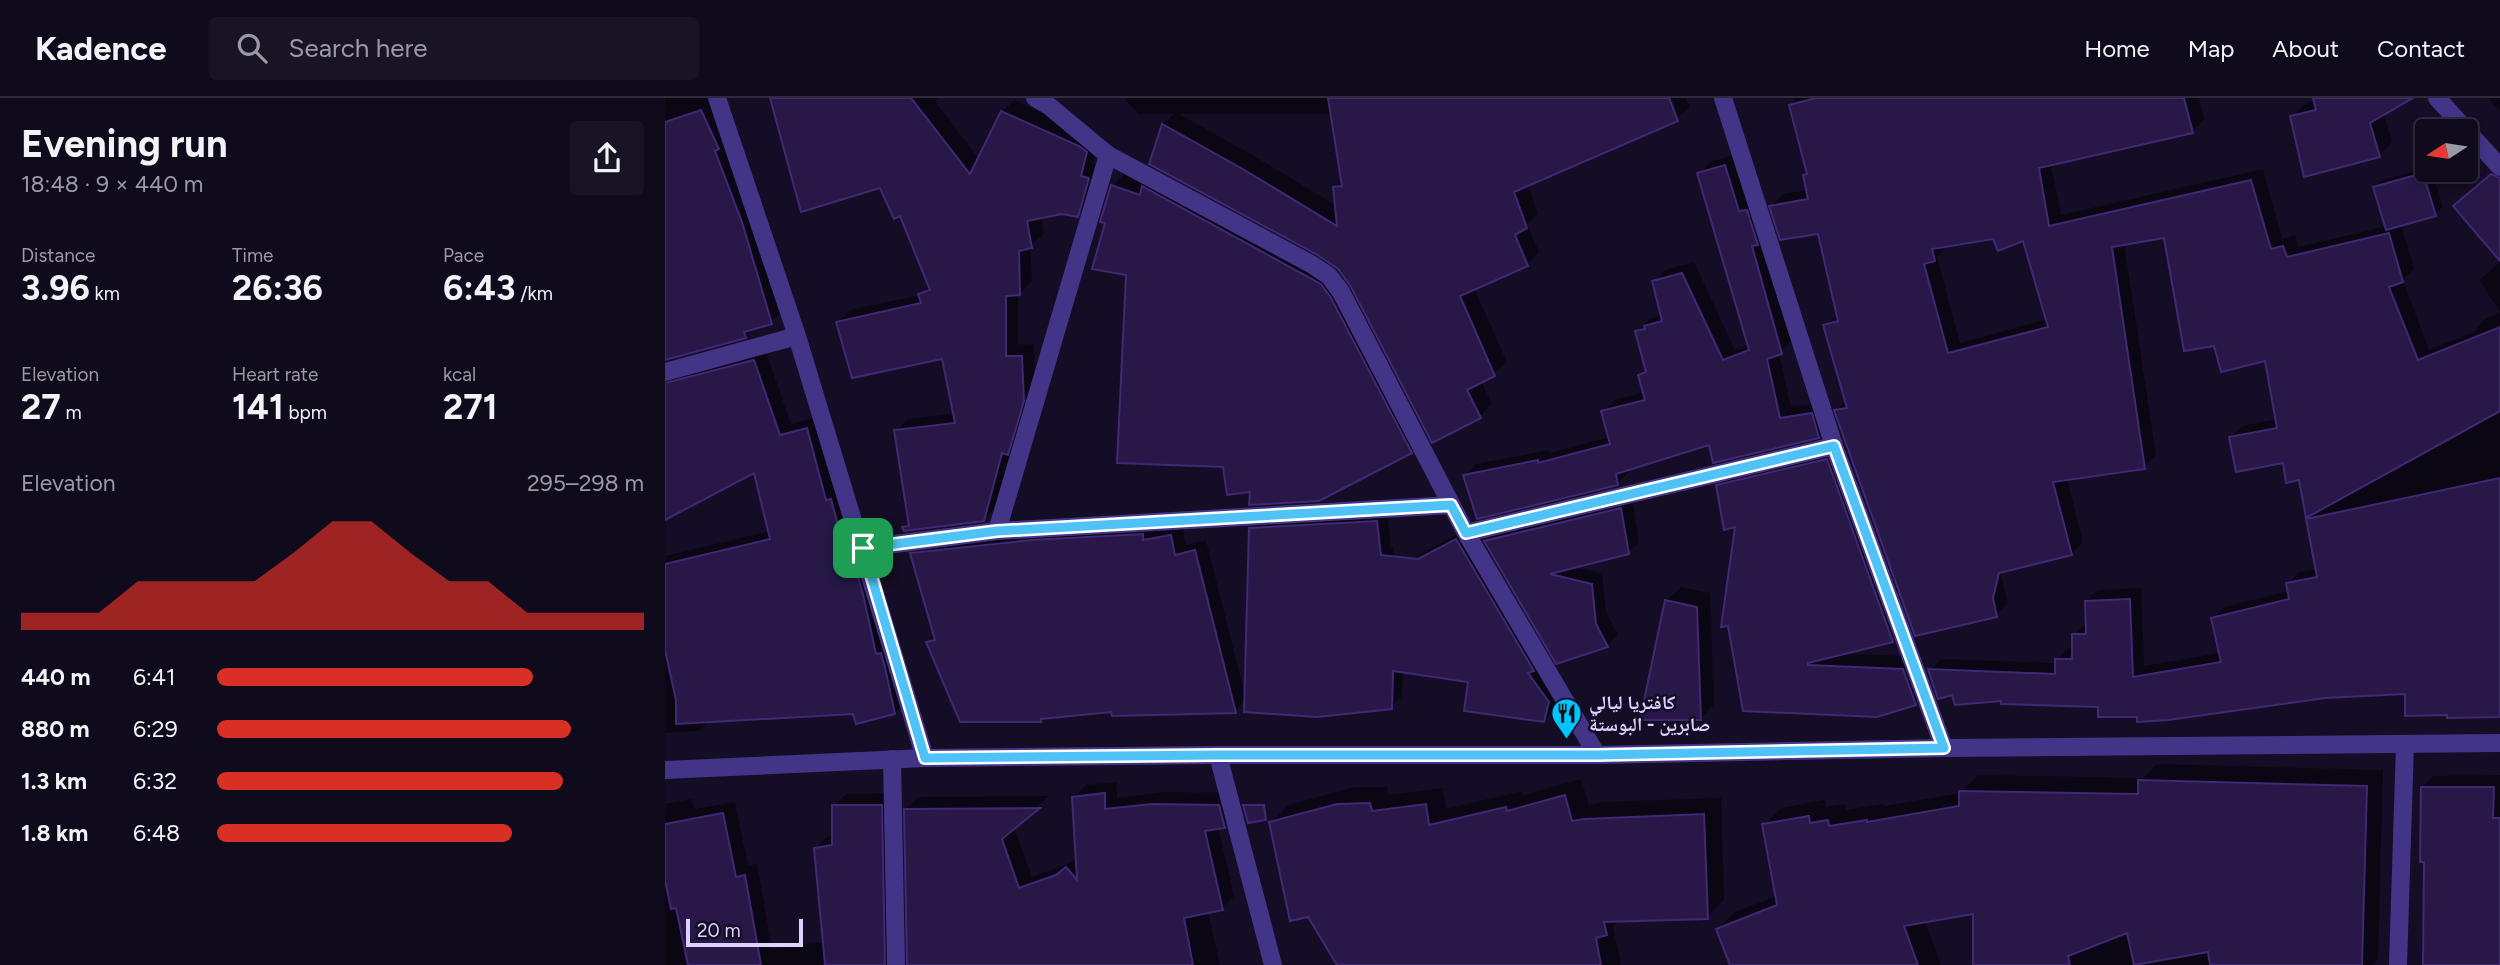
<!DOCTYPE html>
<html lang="en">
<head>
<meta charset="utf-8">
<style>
	:root { --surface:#0f0a1c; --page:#181325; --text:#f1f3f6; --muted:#9b9aa3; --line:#2f2b3b; --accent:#d93025 }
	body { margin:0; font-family:Figtree,"Noto Naskh Arabic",sans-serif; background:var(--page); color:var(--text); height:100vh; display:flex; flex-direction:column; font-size:26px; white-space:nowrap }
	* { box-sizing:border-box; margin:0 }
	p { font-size:23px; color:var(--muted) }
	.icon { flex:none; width:38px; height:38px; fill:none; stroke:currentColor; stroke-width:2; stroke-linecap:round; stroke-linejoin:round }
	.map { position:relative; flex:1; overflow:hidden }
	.panel { display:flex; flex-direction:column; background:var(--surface); width:665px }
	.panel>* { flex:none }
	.needle { width:46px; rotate:258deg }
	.fabs { position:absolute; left:1750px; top:21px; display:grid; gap:14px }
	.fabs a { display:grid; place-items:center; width:63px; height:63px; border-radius:7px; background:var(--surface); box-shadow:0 4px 10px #0003,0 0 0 2px var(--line); font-size:35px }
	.scale { position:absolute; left:21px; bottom:18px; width:117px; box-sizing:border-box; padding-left:7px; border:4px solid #dcd1ff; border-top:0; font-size:19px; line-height:24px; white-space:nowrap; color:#dcd1ff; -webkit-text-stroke:5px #140d25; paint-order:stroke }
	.pin { position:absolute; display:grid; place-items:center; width:60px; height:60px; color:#fff; margin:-30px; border-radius:14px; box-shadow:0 4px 10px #0006 }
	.round { display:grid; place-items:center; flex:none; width:74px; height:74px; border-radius:7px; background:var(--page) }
	.summary { display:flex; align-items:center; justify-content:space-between; height:119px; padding:0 21px }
	h1 { font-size:38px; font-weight:700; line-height:52px }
	.stats { display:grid; grid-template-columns:repeat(3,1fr); gap:10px; height:119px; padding:7px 21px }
	.stats div { display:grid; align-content:center }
	.stats b { font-size:35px; font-weight:700 }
	.stats small { font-size:19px; font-weight:400 }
	.stats p { font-size:19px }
	.chart { height:196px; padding:14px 21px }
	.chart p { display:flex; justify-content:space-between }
	.chart svg { width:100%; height:126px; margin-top:7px; fill:var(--accent); opacity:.7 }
	ul { padding:0 21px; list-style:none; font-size:23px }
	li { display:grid; grid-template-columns:112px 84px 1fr; align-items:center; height:52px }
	li i { height:18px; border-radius:9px; background:var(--accent) }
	header { display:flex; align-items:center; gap:42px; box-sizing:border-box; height:98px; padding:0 35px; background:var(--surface); border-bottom:2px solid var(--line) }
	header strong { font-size:33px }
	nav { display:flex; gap:38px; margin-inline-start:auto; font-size:24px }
	.search { width:490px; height:63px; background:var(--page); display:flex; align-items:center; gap:18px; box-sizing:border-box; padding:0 24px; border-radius:7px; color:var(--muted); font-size:26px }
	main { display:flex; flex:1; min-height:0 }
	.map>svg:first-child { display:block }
	.shadow { fill:#0007; fill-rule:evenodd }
	.building { fill:#271847; stroke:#412875; stroke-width:2; fill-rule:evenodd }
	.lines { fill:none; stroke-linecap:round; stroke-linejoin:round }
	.minor { stroke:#423587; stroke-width:18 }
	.tertiary { stroke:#423587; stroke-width:18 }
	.route-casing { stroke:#fff; stroke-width:14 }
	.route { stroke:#4fc3f7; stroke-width:9 }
	.labels { text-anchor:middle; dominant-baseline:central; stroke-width:5; stroke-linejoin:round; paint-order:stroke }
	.poi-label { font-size:19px; font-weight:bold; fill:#dcd1ff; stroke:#140d25; text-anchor:start }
</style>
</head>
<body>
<header>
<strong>Kadence</strong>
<div class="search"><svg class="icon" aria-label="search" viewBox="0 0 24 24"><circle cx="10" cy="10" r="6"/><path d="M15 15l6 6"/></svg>Search here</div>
<nav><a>Home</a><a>Map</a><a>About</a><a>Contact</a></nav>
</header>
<main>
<section class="panel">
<div class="summary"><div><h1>Evening run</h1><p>18:48 · 9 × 440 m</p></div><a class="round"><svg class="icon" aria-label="share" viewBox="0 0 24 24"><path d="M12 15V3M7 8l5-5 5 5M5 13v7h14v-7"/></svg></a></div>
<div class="stats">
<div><p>Distance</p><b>3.96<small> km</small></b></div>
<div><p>Time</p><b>26:36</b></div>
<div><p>Pace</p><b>6:43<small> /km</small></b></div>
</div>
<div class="stats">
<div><p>Elevation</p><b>27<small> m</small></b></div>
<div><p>Heart rate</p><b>141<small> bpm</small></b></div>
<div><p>kcal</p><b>271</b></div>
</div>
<div class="chart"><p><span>Elevation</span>295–298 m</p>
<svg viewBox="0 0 160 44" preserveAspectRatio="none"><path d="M0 44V38L10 38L20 38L30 27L40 27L50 27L60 27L70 17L80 6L90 6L100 17L110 27L120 27L130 38L140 38L150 38L160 38V44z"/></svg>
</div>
<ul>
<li><b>440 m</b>6:41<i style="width:74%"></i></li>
<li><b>880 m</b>6:29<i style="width:83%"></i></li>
<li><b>1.3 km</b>6:32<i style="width:81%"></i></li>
<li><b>1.8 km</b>6:48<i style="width:69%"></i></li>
</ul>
</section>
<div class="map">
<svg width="1835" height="867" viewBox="0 0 1835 867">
	<rect width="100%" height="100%" fill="#140d25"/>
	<g class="shadow">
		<polygon points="0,0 50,0 117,213 106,224 90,229 80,239 0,260 0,266 100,251 126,326 154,319 241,603 230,615 190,614 45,622 34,633 0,635 0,458 105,433 90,373 0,420"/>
		<polygon points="103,0 273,0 270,3 314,61 337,14 349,2 426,36 433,41 428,66 436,68 425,105 412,117 397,114 376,119 379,136 365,148 367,183 353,196 353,247 369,246 370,289 354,343 347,350 331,409 318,422 239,430 245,424 231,333 243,321 290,315 279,259 173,224 185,212 255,197 265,187 236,116 216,88 107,3 103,4"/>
		<path d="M 459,0 L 1002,0 L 1009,18 L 1013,18 L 1006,0 L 1021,0 L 1025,9 L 1012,21 L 862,86 L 873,116 L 862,126 L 874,154 L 862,167 L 809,190 L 842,264 L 829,276 L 816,283 L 827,306 L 815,319 L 688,188 L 674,170 L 652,154 L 486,65 L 498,26 L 509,16 L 473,16 ZM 514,16 L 668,16 L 678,82 L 670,90 L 672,108 L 589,58 Z"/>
		<path d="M 1129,0 L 1534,0 L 1539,22 L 1528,34 L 1386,66 L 1396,117 L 1598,71 L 1617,141 L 1630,137 L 1633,149 L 1722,128 L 1710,90 L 1717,82 L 1762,70 L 1762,72 L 1767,72 L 1778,109 L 1770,116 L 1736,126 L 1749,171 L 1738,182 L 1764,252 L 1809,234 L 1820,221 L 1835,214 L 1814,182 L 1835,164 L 1835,617 L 1741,594 L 1660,598 L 1473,618 L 1435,607 L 1338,601 L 1288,595 L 1265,572 L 1276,561 L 1392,565 L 1392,561 L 1404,550 L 1409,550 L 1409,537 L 1421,525 L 1421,503 L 1433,492 L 1476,490 L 1479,568 L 1555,555 L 1547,521 L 1559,509 L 1624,493 L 1623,486 L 1634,474 L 1652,471 L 1635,380 L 1619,363 L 1566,339 L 1577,328 L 1613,321 L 1601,261 L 1550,246 L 1501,138 L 1459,145 L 1491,357 L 1479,369 L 1402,381 L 1418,444 L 1406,456 L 1335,472 L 1343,505 L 1331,517 L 1171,312 L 1181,302 L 1160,228 L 1173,216 L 1154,134 L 1106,108 L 1118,96 L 1143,92 L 1140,77 L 1143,74 L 1126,7 L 1130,3 ZM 1329,139 L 1359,141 L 1383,221 L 1295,245 L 1272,159 L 1281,150 L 1280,147 Z"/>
		<polygon points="1651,0 1732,0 1719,15 1727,44 1714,58 1627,18 1641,5 1651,2"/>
		<polygon points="1823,0 1835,0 1835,13"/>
		<polygon points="1072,56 1127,243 1114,255 1126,309 1158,305 1165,327 1154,338 1049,363 1046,345 963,371 963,374 952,386 800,377 811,366 884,352 884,355 945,339 938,314 950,302 980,294 975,277 982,271 972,234 983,222 997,216 989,184 1000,172 1029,164 1070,252 1085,246 1034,76 1045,64"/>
		<polygon points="459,76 484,84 668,175 758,342 746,354 586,392 560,368 462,175 442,124 447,88"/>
		<polygon points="1175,349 1240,529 1227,542 1177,556 1251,558 1264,593 1250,606 1079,611 1073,427 1053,388 1067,375"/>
		<polygon points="967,400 974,444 963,455 908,469 937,475 941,514 953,537 942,547 892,564 821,443 831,432"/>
		<polygon points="722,413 726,449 729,449 729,470 802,431 894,592 890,612 879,623 805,583 738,572 737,598 726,609 581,602 570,613 448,612 378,619 375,622 263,544 271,537 247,456 258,445 517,426 521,447 541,442 580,597 585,431 596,420"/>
		<polygon points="1016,489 1045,495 1049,606 1035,621 1001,503"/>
		<polygon points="1492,666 1718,672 1713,861 1708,867 1310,867 1310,814 1260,823 1276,867 1067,867 1053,831 1070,814 1112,798 1099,727 1116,710 1160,702 1161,709 1179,706 1181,712 1218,706 1219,708 1295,695 1313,677 1478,680"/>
		<polygon points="1835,677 1835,867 1759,867 1760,762 1756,690 1769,678"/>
		<polygon points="916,681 924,707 937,704 1056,700 1059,802 1042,819 955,821 948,829 956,867 674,867 606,725 623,707 690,689 722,689 723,697 778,690 781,711 857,693 858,697"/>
		<polygon points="452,684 452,700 500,694 566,695 572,716 559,728 553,729 569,798 557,810 543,813 555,867 244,867 241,711 253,699 384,698 349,729 367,779 405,765 413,759 409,699 421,687"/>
		<polygon points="228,695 234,861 244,867 0,867 0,706 27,701 29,711 70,704 83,767 92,766 107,850 160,844 150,750 163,738 169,737 169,708 181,696"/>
	</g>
	<g class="building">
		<polygon points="105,0 246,0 305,76 336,13 414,48 422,54 416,78 424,80 413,119 397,116 362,123 367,150 354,153 355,197 341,198 341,258 357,258 359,303 343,357 337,355 319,423 239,433 237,429 244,428 229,332 290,325 277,261 187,280 171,224 256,205 253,196 265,192 235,118 229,121 215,90 136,114"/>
		<polygon points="663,0 1004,0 1013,23 849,94 862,130 850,137 863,168 795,198 830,278 802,292 816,320 767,345 686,189 673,171 651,156 484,66 497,26 576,70 672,128 668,89 677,88"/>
		<path d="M 1151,0 L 1519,0 L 1528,35 L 1374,70 L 1384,128 L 1586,82 L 1606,151 L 1618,148 L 1622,159 L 1724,135 L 1738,184 L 1724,189 L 1753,262 L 1835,229 L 1835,313 L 1641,420 L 1634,382 L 1621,385 L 1618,365 L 1571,374 L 1564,339 L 1612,330 L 1600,263 L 1556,274 L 1549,248 L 1519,253 L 1499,140 L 1447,149 L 1480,371 L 1388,384 L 1407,457 L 1334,475 L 1328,500 L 1332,519 L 1250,538 L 1169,312 L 1182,310 L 1158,227 L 1173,223 L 1153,136 L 1115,142 L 1104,108 L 1143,101 L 1138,77 L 1142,76 L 1124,7 ZM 1328,141 L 1333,153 L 1358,143 L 1383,229 L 1283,255 L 1259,166 L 1270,163 L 1267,151 Z"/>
		<polygon points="1648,0 1748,0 1705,25 1715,59 1639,79 1625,18 1651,12"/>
		<polygon points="36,12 54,51 50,53 77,124 107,226 79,234 81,240 0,262 0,24"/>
		<polygon points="1060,67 1074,113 1082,112 1093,147 1087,148 1117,256 1102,261 1115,320 1147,315 1154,340 1048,365 1044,347 951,376 953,387 812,421 798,377 873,362 873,365 945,346 936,313 980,302 973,277 981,274 970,233 980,231 979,228 997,223 987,183 1017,175 1058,262 1084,252 1032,75"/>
		<polygon points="1758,75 1771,118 1721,132 1708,89"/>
		<polygon points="1826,76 1835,80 1835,163 1788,108"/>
		<polygon points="446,87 475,97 477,88 656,186 666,200 747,355 654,403 584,407 585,394 562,397 558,369 452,365 461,177 427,171 440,125 435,124"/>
		<polygon points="89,262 115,337 142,330 161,402 166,401 177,442 182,441 198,496 211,556 216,555 220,569 230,616 191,626 188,616 11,626 11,602 0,552 0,466 105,441 89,375 0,422 0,285"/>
		<polygon points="1162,361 1228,544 1143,565 1143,567 1238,571 1251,607 1212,619 1078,613 1063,528 1056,529 1070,429 1059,432 1051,387"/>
		<polygon points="1835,380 1835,619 1782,620 1782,617 1740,618 1740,596 1660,600 1503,622 1472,624 1472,619 1433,619 1433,609 1336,606 1336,603 1290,607 1287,597 1273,601 1263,571 1390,576 1390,561 1407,561 1407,536 1421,536 1420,503 1465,501 1468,579 1556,564 1546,520 1624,501 1621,485 1652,479 1641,421"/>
		<polygon points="956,410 964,456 885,476 927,486 931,526 943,549 891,566 819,443"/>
		<polygon points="712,423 716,457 753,461 791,441 869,573 863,575 884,604 879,624 799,613 803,584 728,573 727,611 652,619 579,614 584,430"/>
		<polygon points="478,436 478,442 506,437 510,457 530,452 571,615 447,618 446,614 376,621 376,624 295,624 261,544 270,542 245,455 366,442"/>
		<polygon points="1000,502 1032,509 1036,622 975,622"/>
		<polygon points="1473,682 1702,688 1697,867 1545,867 1543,854 1469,867 1462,835 1403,858 1405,867 1308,867 1308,816 1239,828 1253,867 1065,867 1051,831 1112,807 1097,726 1144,718 1145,725 1163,722 1164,728 1202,722 1202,724 1294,708 1294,693 1473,696"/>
		<polygon points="1756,689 1829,689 1828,720 1835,720 1835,867 1758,867 1759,764 1755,764"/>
		<polygon points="440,695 440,711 487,706 554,707 560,730 540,733 558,812 519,820 528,867 242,867 239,711 375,710 337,741 354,790 391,777 401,769 412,782 407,699"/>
		<polygon points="900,697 907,723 919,721 1039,716 1043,821 939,824 942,837 931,840 936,867 672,867 643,819 625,823 604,724 672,706 705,705 707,713 761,706 764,727 841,709 842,713"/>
		<polygon points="167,707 217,707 220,867 160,867 149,750 167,747"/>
		<polygon points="578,707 599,707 601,722 583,725"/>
		<polygon points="58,715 71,779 80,777 96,867 23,867 11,810 6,811 0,782 0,726"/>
	</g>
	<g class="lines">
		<g class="minor">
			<polyline points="52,0 132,238 260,660"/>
			<polyline points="370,0 384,8 443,57 646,166 664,178 676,194 801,435 932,657"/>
			<polyline points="1058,0 1169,348 1279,650"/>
			<polyline points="1772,0 1835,69"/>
			<polyline points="0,274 132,238"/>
			<polyline points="332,433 443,57"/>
			<polyline points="801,435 1169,348"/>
			<polyline points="198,450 332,433 786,407"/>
			<polyline points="553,657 608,867"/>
			<polyline points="227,661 231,867"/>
			<polyline points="1733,867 1740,646"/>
		</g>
		<polyline class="tertiary" points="0,672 260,660 553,657 932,657 1279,650 1835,645"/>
	</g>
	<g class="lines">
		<defs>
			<polygon id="route" points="1169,348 1279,650 932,657 553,657 260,660 198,450 332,433 786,407 801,435"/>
		</defs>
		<use href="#route" class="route-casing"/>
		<use href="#route" class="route"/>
	</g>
	<defs>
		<symbol id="restaurant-pin" viewBox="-11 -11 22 30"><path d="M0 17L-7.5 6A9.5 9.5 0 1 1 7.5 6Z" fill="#00c4fc" stroke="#140d25"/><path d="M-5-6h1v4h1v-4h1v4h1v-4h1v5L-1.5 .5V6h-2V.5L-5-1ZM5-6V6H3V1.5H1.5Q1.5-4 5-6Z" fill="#111"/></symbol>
	</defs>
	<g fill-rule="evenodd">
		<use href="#restaurant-pin" x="884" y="598" width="35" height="47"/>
	</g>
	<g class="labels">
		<g class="poi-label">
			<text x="924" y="604">كافتريا ليالي<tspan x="924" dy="22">صابرين - البوستة</tspan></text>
		</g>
	</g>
</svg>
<div class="fabs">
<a><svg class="needle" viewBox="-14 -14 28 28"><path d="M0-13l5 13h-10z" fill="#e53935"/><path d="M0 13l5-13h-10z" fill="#9b9aa3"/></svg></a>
</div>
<div class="scale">20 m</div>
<div class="pin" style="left:198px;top:450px;background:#1e9e55"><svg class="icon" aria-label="arrive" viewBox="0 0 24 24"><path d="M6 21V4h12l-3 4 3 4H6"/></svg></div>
</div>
</main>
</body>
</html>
